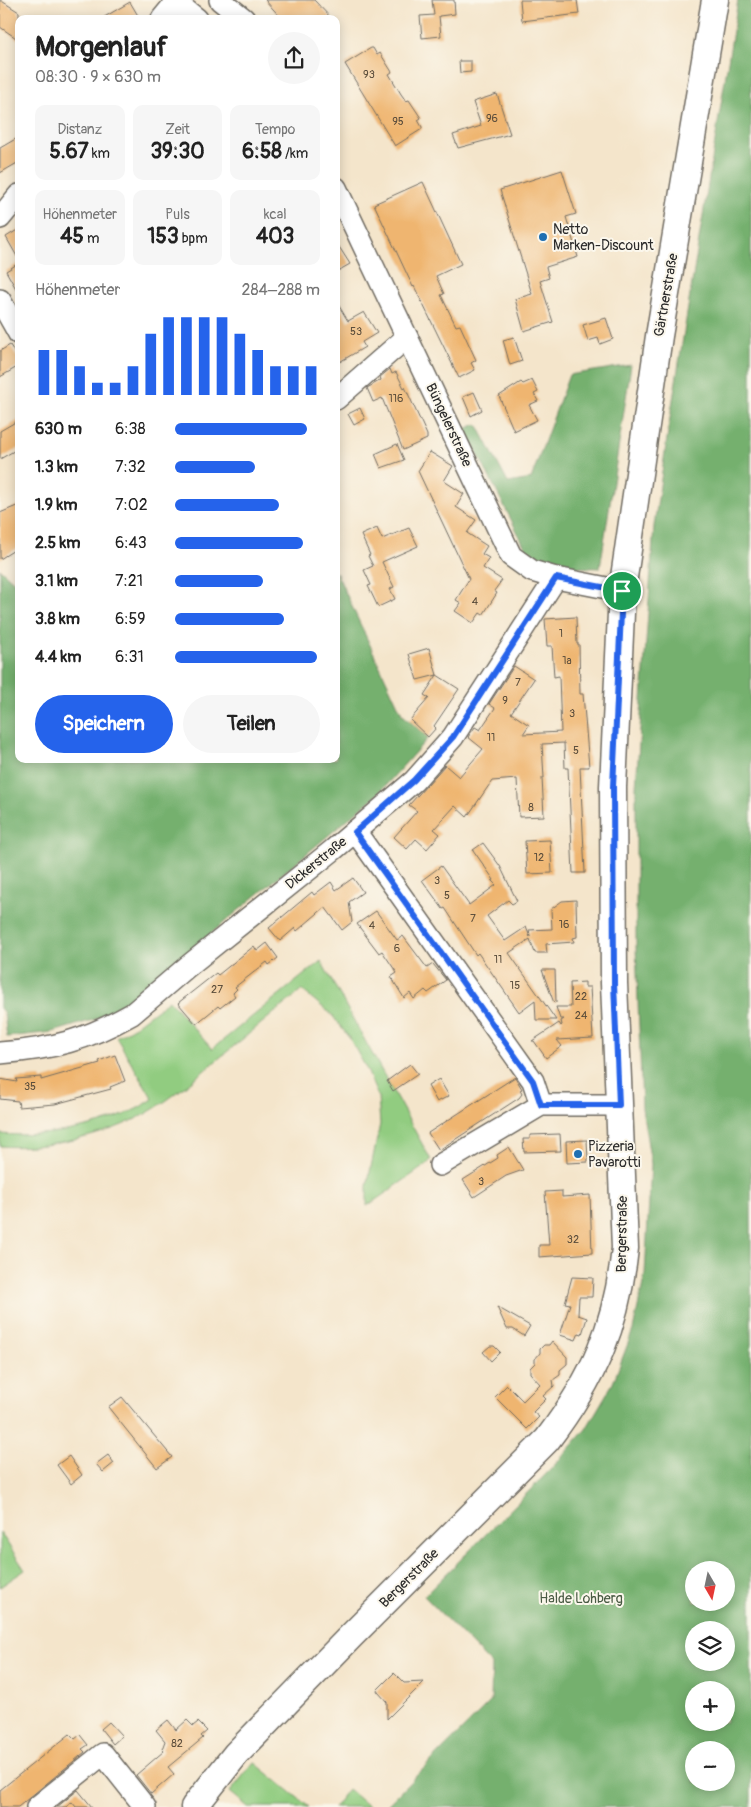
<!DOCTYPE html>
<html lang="de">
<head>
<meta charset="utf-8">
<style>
	:root { --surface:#fff; --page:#f6f6f6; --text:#222; --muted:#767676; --accent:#2563eb }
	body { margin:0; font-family:Pangolin,sans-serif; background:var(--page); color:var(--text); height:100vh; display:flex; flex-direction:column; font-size:19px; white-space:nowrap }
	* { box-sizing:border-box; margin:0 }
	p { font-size:16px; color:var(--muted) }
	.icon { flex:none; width:28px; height:28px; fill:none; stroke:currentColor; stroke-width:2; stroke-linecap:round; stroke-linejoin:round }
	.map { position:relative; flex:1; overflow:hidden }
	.details { position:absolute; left:15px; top:15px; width:325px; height:748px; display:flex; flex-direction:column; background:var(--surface); border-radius:10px; box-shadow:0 2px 12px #0003 }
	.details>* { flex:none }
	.needle { width:32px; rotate:171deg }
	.buttons { position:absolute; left:685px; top:1561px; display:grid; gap:10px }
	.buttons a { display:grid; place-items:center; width:50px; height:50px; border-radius:50%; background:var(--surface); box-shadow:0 2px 12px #0003; font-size:25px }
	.pin { position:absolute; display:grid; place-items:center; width:42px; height:42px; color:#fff; margin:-21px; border:2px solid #fff; border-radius:50%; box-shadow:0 1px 5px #0007 }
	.round { display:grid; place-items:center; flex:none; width:52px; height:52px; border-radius:26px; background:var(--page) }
	.head { display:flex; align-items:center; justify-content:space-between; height:85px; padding:0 20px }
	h1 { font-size:28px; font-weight:800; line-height:38px }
	.stats { display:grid; grid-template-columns:repeat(3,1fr); gap:8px; height:85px; padding:5px 20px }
	.stats div { display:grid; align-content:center; border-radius:10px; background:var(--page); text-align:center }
	.stats b { font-size:21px; font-weight:800 }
	.stats small { font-size:14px; font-weight:400 }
	.stats p { font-size:14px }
	.chart { height:140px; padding:10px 20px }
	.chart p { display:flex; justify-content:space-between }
	.chart svg { width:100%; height:90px; margin-top:5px; stroke:var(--accent); stroke-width:6 }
	.action { display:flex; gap:10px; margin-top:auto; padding:10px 20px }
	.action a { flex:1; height:58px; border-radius:30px; background:var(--accent); color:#fff; font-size:20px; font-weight:800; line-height:58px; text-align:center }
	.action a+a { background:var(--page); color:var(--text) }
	ul { padding:0 20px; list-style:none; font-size:16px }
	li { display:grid; grid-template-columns:80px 60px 1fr; align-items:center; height:38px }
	li i { height:12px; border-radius:6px; background:var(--accent) }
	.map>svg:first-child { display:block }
	.green { fill:#91cc80; stroke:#5e7c56 }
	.forest { fill:#74b06e; stroke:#506e4c; fill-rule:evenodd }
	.building { fill:#efb570 }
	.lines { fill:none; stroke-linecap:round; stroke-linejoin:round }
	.minor-casing { stroke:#716c63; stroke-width:24 }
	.major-casing { stroke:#716c63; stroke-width:29 }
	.minor { stroke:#fff; stroke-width:21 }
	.major { stroke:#fff; stroke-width:26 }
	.route-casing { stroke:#fff; stroke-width:10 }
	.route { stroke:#2563eb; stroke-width:6 }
	.poi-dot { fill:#1f6fb2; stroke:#fbf7ec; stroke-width:2 }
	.labels { text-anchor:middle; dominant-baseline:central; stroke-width:4; stroke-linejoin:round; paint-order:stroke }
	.number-label { font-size:11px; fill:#5c4e3c }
	.poi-label { font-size:14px; fill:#2b2b2b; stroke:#fbf7ec; text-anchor:start }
	.street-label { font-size:14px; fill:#2b2b2b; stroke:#fbf7ec }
	.park-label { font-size:14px; fill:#4a5b44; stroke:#fbf7ec }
</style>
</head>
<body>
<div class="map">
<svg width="751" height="1807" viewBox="0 0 751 1807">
	<rect width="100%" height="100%" fill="#fbf7ec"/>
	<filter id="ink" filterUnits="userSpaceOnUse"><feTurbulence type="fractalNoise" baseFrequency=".02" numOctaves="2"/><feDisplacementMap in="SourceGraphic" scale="10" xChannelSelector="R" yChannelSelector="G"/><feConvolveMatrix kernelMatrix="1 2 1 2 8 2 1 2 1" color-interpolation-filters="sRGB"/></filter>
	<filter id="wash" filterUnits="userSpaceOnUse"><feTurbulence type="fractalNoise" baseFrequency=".0096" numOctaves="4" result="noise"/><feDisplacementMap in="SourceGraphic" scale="20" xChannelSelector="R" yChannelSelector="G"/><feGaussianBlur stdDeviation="1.12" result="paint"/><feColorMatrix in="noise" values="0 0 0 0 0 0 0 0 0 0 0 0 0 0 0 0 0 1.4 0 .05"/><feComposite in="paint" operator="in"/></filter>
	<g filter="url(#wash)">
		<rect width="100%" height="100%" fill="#f4e5cb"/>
		<g class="green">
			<path d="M 321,961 L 431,1160 L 426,1165 L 367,1206 L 367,1186 L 380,1124 L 378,1097 L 367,1070 L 350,1039 L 332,1015 L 302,990 C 272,1015 241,1040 211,1065 C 190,1082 170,1100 147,1113 C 107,1136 46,1150 0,1146 L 0,1134 C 48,1138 113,1127 153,1099 L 116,1037 L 132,1028 L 169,1000 L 212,1049 Z"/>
			<polygon points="0,1532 25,1570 0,1587"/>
			<polygon points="254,1762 309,1807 248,1807 230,1792"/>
			<polygon points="348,1789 369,1807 334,1807"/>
		</g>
		<g class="forest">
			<path d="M 738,0 L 751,0 L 751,1807 L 385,1807 L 491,1701 L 492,1665 L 424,1596 L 553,1467 L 586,1429 L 613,1383 L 633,1330 L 645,1274 L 651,1164 L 642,1108 L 636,947 L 636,787 L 654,526 L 670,418 ZM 694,1570 L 726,1570 L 726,1602 L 694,1602 ZM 694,1630 L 726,1630 L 726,1662 L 694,1662 ZM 694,1690 L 726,1690 L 726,1722 L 694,1722 ZM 694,1750 L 726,1750 L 726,1782 L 694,1782 Z"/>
			<polygon points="631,365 600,568 564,567 527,551 465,429 477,424 508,483 531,479 569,375"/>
			<polygon points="0,569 19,586 19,759 336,759 336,572 402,714 428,738 378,794 135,997 96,1019 53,1032 7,1037 4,1013 0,1008"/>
		</g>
		<g id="blocks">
			<g class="building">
				<polygon points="0,0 19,12 19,40 0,27"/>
				<polygon points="265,0 314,0 332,19 282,19"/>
				<polygon points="432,0 454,0 455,14 439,16 441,36 422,38 420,16 434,15"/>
				<polygon points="520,0 577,0 579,14 522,21"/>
				<polygon points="130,2 140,19 101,19"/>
				<polygon points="371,48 373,48 377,55 380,53 392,72 389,74 401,94 406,101 409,100 421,118 418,120 422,127 422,129 395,146 345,64"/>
				<polygon points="459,61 471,61 471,72 460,73"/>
				<polygon points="497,94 510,134 458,148 453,135 481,126 473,102"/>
				<polygon points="19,137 19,162 0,173 0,148"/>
				<polygon points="562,170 576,214 566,217 578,257 546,267 549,278 540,281 553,322 524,331 515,299 532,294 500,190"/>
				<polygon points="423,182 461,264 436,276 444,294 441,295 456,326 460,325 476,360 471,363 475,370 459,378 414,286 413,287 374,204"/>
				<polygon points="19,229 19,260 6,237"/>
				<polygon points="336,242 350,264 336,272"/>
				<polygon points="19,263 19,294 6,271"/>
				<polygon points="336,301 348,321 364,312 377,333 362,342 365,347 336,364"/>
				<polygon points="606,318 613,339 600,344 598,338 588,341 583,325"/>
				<polygon points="514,337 522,361 510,365 503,340"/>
				<polygon points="10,345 19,360 19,366 0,377 0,351"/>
				<polygon points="390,369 392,374 396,372 404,388 405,387 427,435 427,439 403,450 382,398 373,402 367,388 381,380 380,377"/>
				<polygon points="532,380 538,392 534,394 538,401 529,405 537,420 514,431 499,396 521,382 523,384"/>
				<polygon points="474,392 482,410 471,416 463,397"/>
				<polygon points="360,408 365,419 354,425 348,414"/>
				<polygon points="19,420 19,448 0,459 0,431"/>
				<polygon points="397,444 404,460 381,468 375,454"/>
				<polygon points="430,452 453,466 444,481 464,494 456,507 476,520 467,533 487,546 482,554 489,558 483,568 502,580 494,591 497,593 483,615 480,613 473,623 455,611 461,603 456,600 469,579 418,471"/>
				<polygon points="19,505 19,547 0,559 0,513"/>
				<polygon points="377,528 382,539 409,528 418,546 382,562 394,587 390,589 395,599 378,607 368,586 371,585 364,570 373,566 368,556 370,555 361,535"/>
				<polygon points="576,617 577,644 579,644 580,694 583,694 589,767 580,767 585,873 573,873 568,768 565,768 564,743 542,744 544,778 542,778 544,816 519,817 517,779 492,781 467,817 455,806 434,829 440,834 427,849 416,839 407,849 394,837 417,811 409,805 445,765 459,777 483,749 468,737 475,727 480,730 495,708 489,704 514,666 534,679 511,713 529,725 523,734 561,732 559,676 554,677 552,646 547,646 545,619"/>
				<polygon points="429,648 437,675 459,689 434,726 436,728 428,737 410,720 429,698 424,695 437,675 417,680 409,654"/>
				<polygon points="550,840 552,873 527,874 525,841"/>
				<polygon points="483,843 500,866 517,901 512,904 508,900 487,916 505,941 526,927 530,937 529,930 552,929 551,909 562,901 576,900 577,937 573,938 574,942 546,944 547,953 535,953 530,939 509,953 556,1020 536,1020 535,1000 519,1012 478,953 476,955 445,908 443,909 422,880 441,866 469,905 496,885 492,881 494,880 473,850"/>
				<polygon points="353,878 363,892 349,902 352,922 342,930 325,907 297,931 295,928 280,941 269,928 312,892 314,895 331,882 336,890"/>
				<polygon points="376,911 397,940 403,936 427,968 433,964 446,980 428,993 425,990 414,999 410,993 404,998 391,977 397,973 382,951 379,953 357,924"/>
				<polygon points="267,943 278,958 269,965 267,962 235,987 237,989 233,993 235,996 220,1008 218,1006 196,1024 178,1003 216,973 218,975 254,946 257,951"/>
				<polygon points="542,970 555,970 556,1002 554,1003"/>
				<polygon points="585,982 585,987 590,987 593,1038 557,1040 562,1046 546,1058 534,1041 532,1041 559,1023 561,1026 562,1025 561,1021 564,1019 560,1019 556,1007 571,1007 570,983"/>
				<polygon points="115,1055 125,1081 110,1087 111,1089 55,1104 19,1107 18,1101 0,1099 0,1079 17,1082 16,1079 41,1077 41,1080 100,1063 99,1061"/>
				<polygon points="410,1064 418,1074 393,1091 387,1081"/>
				<polygon points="515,1077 522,1089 520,1090 522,1094 519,1098 439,1150 428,1133"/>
				<polygon points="439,1079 449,1096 437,1102 428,1086"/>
				<polygon points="560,1134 561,1151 524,1152 523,1139 530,1139 530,1135"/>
				<polygon points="587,1140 588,1162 567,1163 566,1141"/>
				<polygon points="509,1147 523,1170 506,1176 474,1197 463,1180 498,1158 497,1155"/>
				<polygon points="562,1191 562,1197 590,1195 592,1253 539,1257 539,1245 549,1245 545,1192"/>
				<polygon points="572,1277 593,1278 592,1297 579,1297 578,1315 587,1318 582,1334 579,1333 576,1340 560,1335 570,1304 565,1303"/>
				<polygon points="497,1307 530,1326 524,1336 513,1329 507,1329"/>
				<polygon points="552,1341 567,1357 567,1364 560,1370 560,1375 553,1380 554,1386 543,1396 546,1399 533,1412 539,1417 527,1429 495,1397 507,1385 523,1401 540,1384 530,1373 530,1368 535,1363 535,1359 540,1353 540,1349 544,1345 549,1345"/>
				<polygon points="490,1346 494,1346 500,1352 491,1361 483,1352"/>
				<polygon points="122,1397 172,1457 157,1468 108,1407"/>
				<polygon points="108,1455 114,1463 103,1472 96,1464"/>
				<polygon points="69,1456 82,1475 71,1484 57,1465"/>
				<polygon points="394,1673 404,1683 424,1682 387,1719 387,1702 378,1692 377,1690"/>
				<polygon points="168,1720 176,1730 187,1720 193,1726 198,1722 207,1731 201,1736 203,1738 168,1767 174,1774 151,1794 136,1775 164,1751 162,1749 165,1741 156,1730"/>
				<polygon points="109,1722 122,1736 113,1744 101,1729"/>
				<polygon points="70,1734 75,1739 80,1735 88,1745 82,1749 85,1752 18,1807 0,1807 0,1790"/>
				<polygon points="78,1790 92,1807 76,1807 72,1802 66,1807 57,1807"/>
			</g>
		</g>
	</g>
	<g filter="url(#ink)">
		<use href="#blocks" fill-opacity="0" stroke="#716c63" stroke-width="1"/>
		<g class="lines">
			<defs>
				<g id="minor">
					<polyline points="173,0 197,19"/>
					<polyline points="220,0 244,19"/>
					<polyline points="162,19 176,2"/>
					<polyline points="336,188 511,556 532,571 556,578 622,591"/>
					<polyline points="0,218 19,195"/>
					<polyline points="0,300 19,334"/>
					<polyline points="336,399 407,337"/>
					<polyline points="355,831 533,1081 541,1105"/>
					<path d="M 0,1053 C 53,1049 86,1040 132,1014 L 187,967 L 333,850 L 414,781 L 453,737 L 556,578"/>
					<polyline points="440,1165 541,1105 619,1105"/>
					<polyline points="37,1807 103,1754 145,1807"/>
				</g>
				<path id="major" d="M 194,1807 L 236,1754 L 351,1636 L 547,1440 C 594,1378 617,1326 625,1248 L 614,983 L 613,787 L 622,591 L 659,336 L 715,0"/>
			</defs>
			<use href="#minor" class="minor-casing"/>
			<use href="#major" class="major-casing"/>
			<use href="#minor" class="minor"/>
			<use href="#major" class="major"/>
		</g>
	</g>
	<g class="lines" filter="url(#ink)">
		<defs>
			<polygon id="route" points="556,578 622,591 613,787 614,983 619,1105 541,1105 533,1081 355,832 414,780 453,737"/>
		</defs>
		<use href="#route" class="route-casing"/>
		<use href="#route" class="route"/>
	</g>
	<g class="poi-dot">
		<circle cx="543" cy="237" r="5"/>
		<circle cx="578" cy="1154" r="5"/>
	</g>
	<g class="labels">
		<g class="number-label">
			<text x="369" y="74">93</text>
			<text x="492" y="118">96</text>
			<text x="398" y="121">95</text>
			<text x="356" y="331">53</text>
			<text x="396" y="398">116</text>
			<text x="475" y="601">4</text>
			<text x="561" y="633">1</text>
			<text x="567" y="660">1a</text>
			<text x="518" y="682">7</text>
			<text x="505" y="700">9</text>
			<text x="572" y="713">3</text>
			<text x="491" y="737">11</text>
			<text x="576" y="750">5</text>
			<text x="531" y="807">8</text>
			<text x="539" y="857">12</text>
			<text x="437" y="880">3</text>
			<text x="447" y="895">5</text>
			<text x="473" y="918">7</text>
			<text x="564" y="924">16</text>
			<text x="372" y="925">4</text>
			<text x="397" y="948">6</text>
			<text x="498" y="959">11</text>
			<text x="515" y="985">15</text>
			<text x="217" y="989">27</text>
			<text x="581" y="996">22</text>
			<text x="581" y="1015">24</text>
			<text x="30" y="1086">35</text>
			<text x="481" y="1181">3</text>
			<text x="573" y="1239">32</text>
			<text x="177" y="1743">82</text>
		</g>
		<g class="poi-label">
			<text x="553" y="229">Netto<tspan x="553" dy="16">Marken-Discount</tspan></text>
			<text x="588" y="1146">Pizzeria<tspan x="588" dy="16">Pavarotti</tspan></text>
		</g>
		<g class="street-label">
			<text transform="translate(666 295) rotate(-80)">Gärtnerstraße</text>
			<text transform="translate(449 425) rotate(65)">Büngelerstraße</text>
			<text transform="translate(316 863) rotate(-39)">Dickerstraße</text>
			<text transform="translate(622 1234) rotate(-89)">Bergerstraße</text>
			<text transform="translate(409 1578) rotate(-45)">Bergerstraße</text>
		</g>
		<g class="park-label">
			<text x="581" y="1598">Halde Lohberg</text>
		</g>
	</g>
</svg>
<div class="buttons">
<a><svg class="needle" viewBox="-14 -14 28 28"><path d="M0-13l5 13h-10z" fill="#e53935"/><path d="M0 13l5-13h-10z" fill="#767676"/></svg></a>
<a><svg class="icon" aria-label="layers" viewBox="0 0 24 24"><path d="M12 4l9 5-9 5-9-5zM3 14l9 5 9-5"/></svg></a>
<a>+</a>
<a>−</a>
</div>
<div class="pin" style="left:622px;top:591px;background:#1e9e55"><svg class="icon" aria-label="arrive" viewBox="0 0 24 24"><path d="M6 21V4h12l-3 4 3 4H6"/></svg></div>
<section class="details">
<div class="head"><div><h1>Morgenlauf</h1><p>08:30 · 9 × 630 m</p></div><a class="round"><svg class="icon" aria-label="share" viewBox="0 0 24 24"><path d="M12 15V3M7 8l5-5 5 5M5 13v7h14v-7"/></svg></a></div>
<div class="stats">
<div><p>Distanz</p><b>5.67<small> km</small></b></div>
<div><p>Zeit</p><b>39:30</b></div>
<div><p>Tempo</p><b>6:58<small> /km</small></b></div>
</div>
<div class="stats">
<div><p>Höhenmeter</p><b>45<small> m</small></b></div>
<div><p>Puls</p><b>153<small> bpm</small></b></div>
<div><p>kcal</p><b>403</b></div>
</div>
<div class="chart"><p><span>Höhenmeter</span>284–288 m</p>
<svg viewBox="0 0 160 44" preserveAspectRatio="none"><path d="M5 44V22M15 44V22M25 44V30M35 44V38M45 44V38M55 44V30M65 44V14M75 44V6M85 44V6M95 44V6M105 44V6M115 44V14M125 44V22M135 44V30M145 44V30M155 44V30"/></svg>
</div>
<ul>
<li><b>630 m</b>6:38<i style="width:91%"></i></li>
<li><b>1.3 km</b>7:32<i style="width:55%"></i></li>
<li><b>1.9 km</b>7:02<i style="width:72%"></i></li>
<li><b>2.5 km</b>6:43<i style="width:88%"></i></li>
<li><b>3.1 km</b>7:21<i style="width:61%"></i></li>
<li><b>3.8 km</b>6:59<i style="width:75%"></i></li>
<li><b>4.4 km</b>6:31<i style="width:98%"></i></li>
</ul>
<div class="action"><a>Speichern</a><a>Teilen</a></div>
</section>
</div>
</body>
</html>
